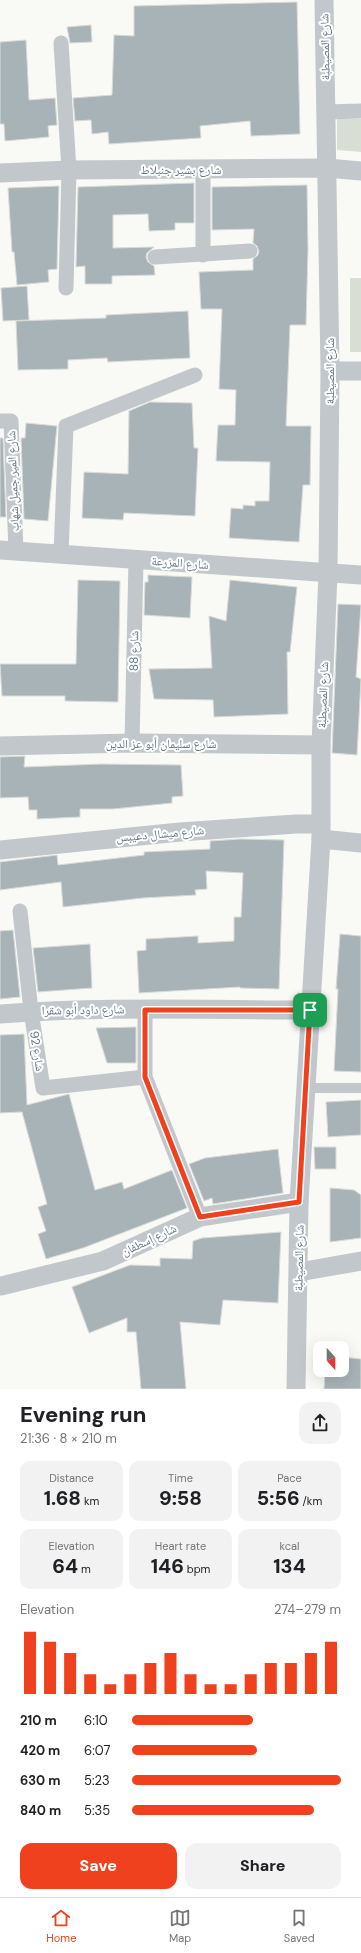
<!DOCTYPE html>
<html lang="en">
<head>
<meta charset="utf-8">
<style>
	:root { --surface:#fff; --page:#f2f2f2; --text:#202124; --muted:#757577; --line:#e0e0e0; --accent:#f0411f }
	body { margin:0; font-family:"DM Sans","Noto Naskh Arabic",sans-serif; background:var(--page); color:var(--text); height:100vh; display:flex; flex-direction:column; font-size:15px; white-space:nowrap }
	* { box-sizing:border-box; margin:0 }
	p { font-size:13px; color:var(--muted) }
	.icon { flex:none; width:22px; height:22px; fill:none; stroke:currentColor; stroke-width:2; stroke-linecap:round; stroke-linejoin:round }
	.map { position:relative; height:1389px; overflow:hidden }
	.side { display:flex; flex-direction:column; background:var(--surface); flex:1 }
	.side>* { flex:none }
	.needle { width:26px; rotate:159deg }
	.fabs { position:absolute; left:313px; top:1341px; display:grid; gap:8px }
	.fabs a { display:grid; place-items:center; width:36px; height:36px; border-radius:8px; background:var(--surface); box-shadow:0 4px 16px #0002; font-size:20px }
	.pin { position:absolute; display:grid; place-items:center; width:34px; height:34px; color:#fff; margin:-17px; border-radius:8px; box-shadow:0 2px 6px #0006 }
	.round { display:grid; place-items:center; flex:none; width:42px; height:42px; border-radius:12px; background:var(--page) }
	.overview { display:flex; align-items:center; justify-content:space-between; height:68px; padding:0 20px }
	h1 { font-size:22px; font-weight:800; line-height:30px }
	.stats { display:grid; grid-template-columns:repeat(3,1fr); gap:6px; height:68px; padding:4px 20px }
	.stats div { display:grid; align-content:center; border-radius:10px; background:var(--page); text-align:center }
	.stats b { font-size:20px; font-weight:800 }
	.stats small { font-size:11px; font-weight:400 }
	.stats p { font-size:11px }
	.chart { height:112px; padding:8px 20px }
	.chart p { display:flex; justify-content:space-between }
	.chart svg { width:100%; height:72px; margin-top:4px; stroke:var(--accent); stroke-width:6 }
	.primary-button { display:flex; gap:8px; margin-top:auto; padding:8px 20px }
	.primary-button a { flex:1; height:46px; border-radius:12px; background:var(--accent); color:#fff; font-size:16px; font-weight:800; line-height:46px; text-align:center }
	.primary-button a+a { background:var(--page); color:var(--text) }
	ul { padding:0 20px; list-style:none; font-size:13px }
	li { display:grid; grid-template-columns:64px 48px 1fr; align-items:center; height:30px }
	li i { height:10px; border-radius:5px; background:var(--accent) }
	.tabs { display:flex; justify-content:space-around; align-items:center; height:56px; border-top:1px solid var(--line); background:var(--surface); font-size:11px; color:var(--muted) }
	.tabs a { display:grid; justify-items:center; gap:2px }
	.tabs .current { color:var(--accent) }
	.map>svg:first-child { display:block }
	.green { fill:#d9ded5 }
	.building { fill:#a8b3b8; stroke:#dbdbd8 }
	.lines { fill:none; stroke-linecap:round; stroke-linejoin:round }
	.service { stroke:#c1c7ca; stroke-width:10 }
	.pedestrian { stroke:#c1c7ca; stroke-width:15 }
	.minor { stroke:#c1c7ca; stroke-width:19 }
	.route-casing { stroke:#fff; stroke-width:8 }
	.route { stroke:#f0411f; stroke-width:5 }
	.labels { text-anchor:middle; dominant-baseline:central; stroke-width:4; stroke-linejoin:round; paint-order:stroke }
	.street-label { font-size:12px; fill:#627783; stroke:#fff }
</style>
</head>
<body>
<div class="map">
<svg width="361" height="1389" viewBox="0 0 361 1389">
	<rect width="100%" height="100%" fill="#f9f9f6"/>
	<g class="green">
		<polygon points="337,119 361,119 361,152 337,150"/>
		<rect x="350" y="278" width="11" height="74"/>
	</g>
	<g class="building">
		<polygon points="297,2 300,134 251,136 250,121 200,126 201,138 109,144 108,132 92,134 91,120 75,121 73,98 112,95 114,35 134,36 134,6"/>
		<polygon points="91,25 92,42 70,43 67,27"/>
		<polygon points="26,40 29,100 55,98 57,125 48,126 49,137 5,141 4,124 0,124 0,42"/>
		<polygon points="194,183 194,223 175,223 175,230 149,231 148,214 113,215 113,248 154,247 147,253 146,257 148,262 154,266 155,275 112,276 112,284 85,284 85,266 76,267 78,187"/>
		<polygon points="307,185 308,250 306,325 290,325 286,426 311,426 310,485 303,485 299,542 229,538 231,508 243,509 243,505 255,506 255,501 269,501 270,462 216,461 218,425 235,425 236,390 219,389 222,309 201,309 199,272 253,270 253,259 258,255 259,251 257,246 253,243 254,229 212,230 212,187"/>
		<polygon points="59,186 57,269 48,270 49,282 17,285 14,252 12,252 8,188"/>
		<polygon points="27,286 29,320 3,321 1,288"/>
		<polygon points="188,311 190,358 108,362 107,358 68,360 68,369 18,370 16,321 106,318 106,315"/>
		<polygon points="150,402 192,403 194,448 198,448 195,516 124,513 123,520 82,518 84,472 128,474 129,411"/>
		<polygon points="26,423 57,426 48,521 24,519 21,438 25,438"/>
		<polygon points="0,438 3,438 6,517 0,517"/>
		<polygon points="148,575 192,577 190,618 144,615 145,582 148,582"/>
		<polygon points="78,580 120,581 118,702 65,701 65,696 2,696 0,664 76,664"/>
		<polygon points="230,580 297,587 290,652 287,652 288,714 214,717 213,700 154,699 149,669 212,668 209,616 226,621"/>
		<polygon points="338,604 361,605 356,677 361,679 357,755 332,753"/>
		<polygon points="25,756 24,767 101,764 181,765 183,796 172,797 172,803 113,809 80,809 80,817 37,819 37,810 29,810 28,797 0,798 0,757"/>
		<polygon points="240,839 284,840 279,989 240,988 240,987 139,993 137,951 146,950 146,939 198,936 198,943 234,941 234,917 241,917 243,873 206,871 207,889 195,890 196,895 143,898 63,907 61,882 0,890 0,862 57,855 58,865 144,855 144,852 210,849 210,841"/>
		<polygon points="13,930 20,997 0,999 0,931"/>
		<polygon points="340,934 361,936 361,1072 334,1071 338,989 336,989"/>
		<polygon points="90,944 92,988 38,992 33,948"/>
		<polygon points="136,1027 136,1063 107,1063 96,1028"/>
		<polygon points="24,1034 27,1105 69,1094 95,1190 122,1182 124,1189 172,1170 187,1208 83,1248 46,1259 38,1234 46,1231 38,1207 47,1204 22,1112 0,1113 0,1035"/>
		<polygon points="361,1100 361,1135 328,1137 326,1102"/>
		<polygon points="314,1147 336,1147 336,1169 315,1169"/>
		<polygon points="278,1149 283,1193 213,1204 212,1198 204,1201 189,1164 205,1158"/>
		<polygon points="330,1188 354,1190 361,1195 361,1238 330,1242"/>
		<polygon points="281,1232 278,1303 223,1300 220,1325 180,1322 186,1389 141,1389 136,1332 127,1332 127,1318 89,1333 72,1287 130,1265 160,1266 160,1258 192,1259 193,1241 202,1238"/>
		<polygon points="342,1357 361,1359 361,1389 324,1389 325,1370 342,1370"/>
	</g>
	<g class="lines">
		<polyline class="service" points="305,1088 361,1088"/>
		<g class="pedestrian">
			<polyline points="61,43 69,170 66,288"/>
			<polyline points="326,112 361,111"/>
			<polyline points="203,170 203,255"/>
			<polyline points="155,257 250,251"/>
			<polyline points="0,421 11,421 16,551"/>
			<polyline points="61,554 66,426 195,375"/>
			<polyline points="132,743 136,560"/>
			<polyline points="20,911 31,1011 43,1088 145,1077"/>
			<polyline points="145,1010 145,1077 200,1217"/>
		</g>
		<g class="minor">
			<polyline points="0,173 69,170 327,168 361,171"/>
			<polyline points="330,371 361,371"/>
			<polyline points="0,550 361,575"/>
			<polyline points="0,746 132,743 321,745"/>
			<polyline points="321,839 361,843"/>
			<polyline points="0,850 180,832 296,824 321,824"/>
			<path d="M 0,1014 C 103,1006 207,1010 310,1010"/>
			<polyline points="299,1272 361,1261"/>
			<polyline points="1,1286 103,1261 200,1217 299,1202"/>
			<polyline points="296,1389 299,1202 321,839 321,745 328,573 330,371 324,0"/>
		</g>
	</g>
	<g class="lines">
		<defs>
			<polygon id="route" points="145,1010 310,1010 299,1202 200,1217 145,1077"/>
		</defs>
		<use href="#route" class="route-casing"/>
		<use href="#route" class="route"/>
	</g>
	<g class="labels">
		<g class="street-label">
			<text transform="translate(325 47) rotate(-91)">شارع المصيطبة</text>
			<text x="181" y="170">شارع بشير جنبلاط</text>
			<text transform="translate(330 371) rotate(-90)">شارع المصيطبة</text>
			<text transform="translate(13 481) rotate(-92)">شارع المير جميل شهاب</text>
			<text transform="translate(180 563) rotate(4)">شارع المزرعة</text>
			<text transform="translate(134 651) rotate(-89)">شارع 88</text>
			<text transform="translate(323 695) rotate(-88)">شارع المصيطبة</text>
			<text x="161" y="744">شارع سليمان أبو عز الدين</text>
			<text transform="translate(160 834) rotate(-5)">شارع ميشال دعيبس</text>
			<text transform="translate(83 1010) rotate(-1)">شارع داود أبو شقرا</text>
			<text transform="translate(37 1051) rotate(81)">شارع 92</text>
			<text transform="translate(149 1240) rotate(-25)">شارع إسطفان</text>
			<text transform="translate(299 1258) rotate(-89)">شارع المصيطبة</text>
		</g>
	</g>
</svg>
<div class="fabs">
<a><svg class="needle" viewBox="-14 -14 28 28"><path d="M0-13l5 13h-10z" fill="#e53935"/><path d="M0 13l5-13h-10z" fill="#757577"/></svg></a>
</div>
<div class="pin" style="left:310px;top:1010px;background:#1e9e55"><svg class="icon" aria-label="arrive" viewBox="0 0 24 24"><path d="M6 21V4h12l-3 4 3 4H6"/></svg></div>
</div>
<section class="side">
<div class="overview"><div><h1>Evening run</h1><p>21:36 · 8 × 210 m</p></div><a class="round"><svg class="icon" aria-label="share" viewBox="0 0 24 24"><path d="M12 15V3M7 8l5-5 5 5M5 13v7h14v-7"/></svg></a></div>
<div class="stats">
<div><p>Distance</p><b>1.68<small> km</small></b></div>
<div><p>Time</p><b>9:58</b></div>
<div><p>Pace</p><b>5:56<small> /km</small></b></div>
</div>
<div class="stats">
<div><p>Elevation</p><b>64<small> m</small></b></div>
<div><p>Heart rate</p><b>146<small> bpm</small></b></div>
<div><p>kcal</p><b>134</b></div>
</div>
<div class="chart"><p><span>Elevation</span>274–279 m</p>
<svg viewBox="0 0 160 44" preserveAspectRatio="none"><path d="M5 44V6M15 44V12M25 44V19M35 44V32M45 44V38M55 44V32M65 44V25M75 44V19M85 44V32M95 44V38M105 44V38M115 44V32M125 44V25M135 44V25M145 44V19M155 44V12"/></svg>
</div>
<ul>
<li><b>210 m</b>6:10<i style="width:58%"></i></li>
<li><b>420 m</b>6:07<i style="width:60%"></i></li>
<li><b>630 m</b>5:23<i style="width:100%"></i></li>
<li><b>840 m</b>5:35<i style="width:87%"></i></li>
</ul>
<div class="primary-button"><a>Save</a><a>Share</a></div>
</section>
<nav class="tabs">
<a class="current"><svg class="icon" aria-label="home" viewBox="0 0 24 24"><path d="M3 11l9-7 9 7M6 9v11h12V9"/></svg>Home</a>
<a><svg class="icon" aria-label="map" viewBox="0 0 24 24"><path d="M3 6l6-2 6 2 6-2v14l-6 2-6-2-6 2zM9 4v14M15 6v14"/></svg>Map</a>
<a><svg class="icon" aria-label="saved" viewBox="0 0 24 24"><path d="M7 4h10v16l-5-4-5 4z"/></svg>Saved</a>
</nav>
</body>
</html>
